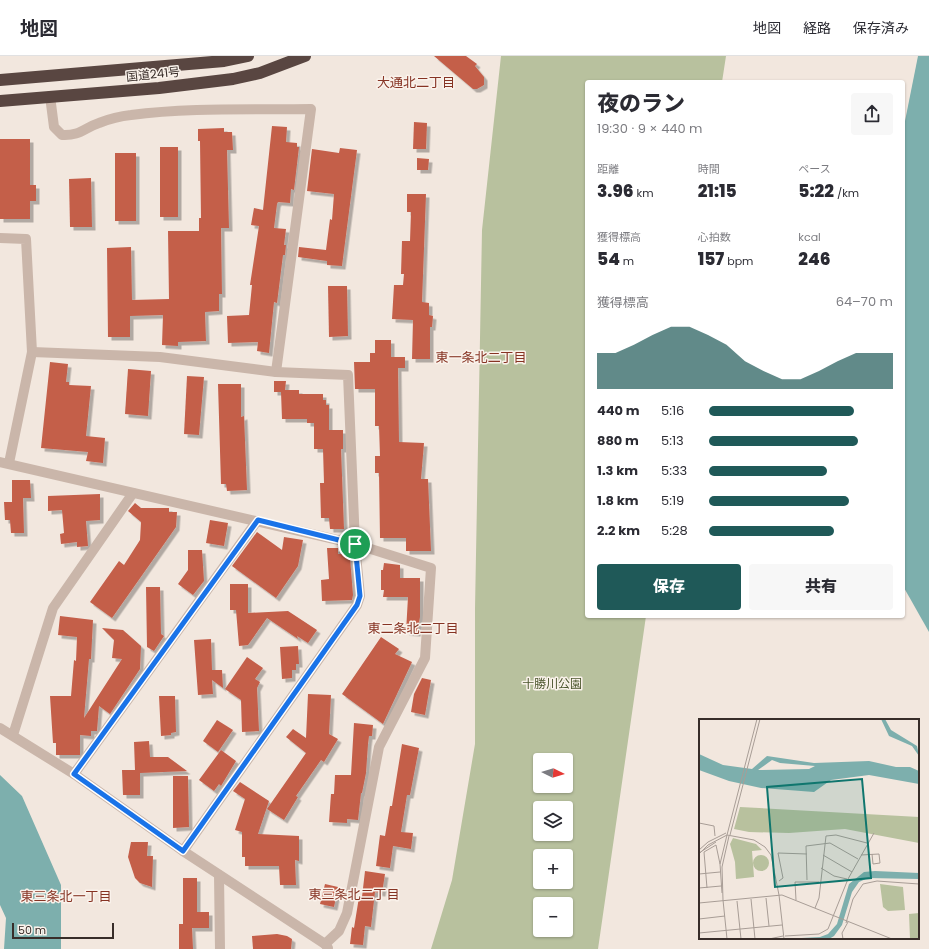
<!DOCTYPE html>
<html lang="ja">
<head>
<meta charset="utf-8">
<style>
	:root { --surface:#fff; --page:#f7f7f7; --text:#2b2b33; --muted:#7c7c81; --line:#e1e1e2; --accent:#1f5958 }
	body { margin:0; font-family:Poppins,"Noto Sans JP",sans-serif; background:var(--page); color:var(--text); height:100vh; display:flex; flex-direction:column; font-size:15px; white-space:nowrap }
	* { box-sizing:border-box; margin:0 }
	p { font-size:13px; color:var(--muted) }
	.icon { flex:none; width:22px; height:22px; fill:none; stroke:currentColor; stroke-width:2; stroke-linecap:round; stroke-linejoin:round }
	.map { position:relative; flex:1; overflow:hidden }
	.details { position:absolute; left:585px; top:24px; width:320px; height:538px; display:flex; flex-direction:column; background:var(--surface); border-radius:4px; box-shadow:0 1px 3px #0004 }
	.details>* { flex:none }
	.needle { width:26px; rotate:95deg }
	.fabs { position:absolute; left:533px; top:697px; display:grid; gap:8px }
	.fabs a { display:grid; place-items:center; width:40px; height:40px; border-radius:4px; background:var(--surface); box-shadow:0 1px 3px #0004; font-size:20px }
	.scale { position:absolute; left:12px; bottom:10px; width:102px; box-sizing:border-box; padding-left:4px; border:2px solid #382d29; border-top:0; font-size:11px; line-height:14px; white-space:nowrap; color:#382d29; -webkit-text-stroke:3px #faf2eb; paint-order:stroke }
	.pin { position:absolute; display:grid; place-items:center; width:34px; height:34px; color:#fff; margin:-17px; border:2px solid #fff; border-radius:50%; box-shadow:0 1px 4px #0007 }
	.round { display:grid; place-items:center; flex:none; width:42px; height:42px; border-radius:4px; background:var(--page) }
	.headline { display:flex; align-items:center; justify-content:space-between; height:68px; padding:0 12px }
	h1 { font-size:22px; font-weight:800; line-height:30px }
	.stats { display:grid; grid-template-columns:repeat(3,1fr); gap:6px; height:68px; padding:4px 12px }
	.stats div { display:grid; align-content:center }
	.stats b { font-size:17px; font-weight:800 }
	.stats small { font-size:11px; font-weight:400 }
	.stats p { font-size:11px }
	.chart { height:112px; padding:8px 12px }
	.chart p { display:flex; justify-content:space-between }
	.chart svg { width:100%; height:72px; margin-top:4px; fill:var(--accent); opacity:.7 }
	.action { display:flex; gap:8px; margin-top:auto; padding:8px 12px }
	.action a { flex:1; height:46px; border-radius:4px; background:var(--accent); color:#fff; font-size:16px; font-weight:800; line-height:46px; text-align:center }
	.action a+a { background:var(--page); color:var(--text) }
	ul { padding:0 12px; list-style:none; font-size:13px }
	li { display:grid; grid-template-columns:64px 48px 1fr; align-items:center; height:30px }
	li i { height:10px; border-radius:5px; background:var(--accent) }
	header { display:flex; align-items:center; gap:24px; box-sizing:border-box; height:56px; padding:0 20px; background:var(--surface); border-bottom:1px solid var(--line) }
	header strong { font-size:19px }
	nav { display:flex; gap:22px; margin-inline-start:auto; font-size:14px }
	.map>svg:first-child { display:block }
	.green { fill:#b8c19e; fill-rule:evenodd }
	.water { fill:#7dafad }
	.building { fill:#c45e4a; filter:url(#shadow) }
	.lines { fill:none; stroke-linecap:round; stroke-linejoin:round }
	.minor { stroke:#cab6aa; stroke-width:10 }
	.highway { stroke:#594641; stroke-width:12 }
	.route-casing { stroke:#fff; stroke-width:8 }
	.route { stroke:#1a73e8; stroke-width:5 }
	.labels { text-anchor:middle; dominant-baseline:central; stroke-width:3; stroke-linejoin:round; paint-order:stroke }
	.street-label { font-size:12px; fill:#382d29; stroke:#faf2eb }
	.park-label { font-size:12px; fill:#4b562d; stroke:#faf2eb }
	.neighbourhood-label { font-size:13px; fill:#863323; stroke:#faf2eb }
	.inset-road { fill:none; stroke:#a89d96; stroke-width:1 }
	.view { fill:#0f766e; fill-opacity:0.15; stroke:#0f766e; stroke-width:2 }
	.inset-edge { fill:none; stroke:#382d29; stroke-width:2 }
</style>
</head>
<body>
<header>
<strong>地図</strong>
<nav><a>地図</a><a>経路</a><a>保存済み</a></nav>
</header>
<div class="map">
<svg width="929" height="893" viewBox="0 0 929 893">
	<defs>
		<filter id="shadow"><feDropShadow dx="3.5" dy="3.5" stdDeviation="0" flood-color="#0004"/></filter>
	</defs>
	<rect width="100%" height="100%" fill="#f2e7de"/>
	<path class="green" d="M 501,0 L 726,0 L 722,26 L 587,26 L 587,560 L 646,560 L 598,893 L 431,893 L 452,824 L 475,688 L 475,553 L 482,174 ZM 540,704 L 566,704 L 566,730 L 540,730 ZM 540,752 L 566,752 L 566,778 L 540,778 ZM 540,800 L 566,800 L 566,826 L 540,826 ZM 540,848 L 566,848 L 566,874 L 540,874 Z"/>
	<g class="water">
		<polygon points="918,0 929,0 929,576 903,530 903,75"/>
		<polygon points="0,719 22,740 61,829 61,893 4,893 6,862 0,849"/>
	</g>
	<g class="building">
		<polygon points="434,0 466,0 477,8 475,10 484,21 484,29 477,33 473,33"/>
		<polygon points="414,66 427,67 426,93 413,93"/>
		<polygon points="272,70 287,71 286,86 297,87 297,91 299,91 294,134 291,133 290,147 278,146 277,148 274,172 286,173 284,189 286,189 285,199 283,199 277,247 274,246 269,297 257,295 258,286 228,287 227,260 249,259 252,229 250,229 259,170 251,169 254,152 263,154"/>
		<polygon points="224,72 224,76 232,76 233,94 227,94 229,172 221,172 222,238 219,238 219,255 205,256 206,285 178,286 178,290 162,289 163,259 130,260 130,281 108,281 107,192 131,191 132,244 169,243 168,175 199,175 199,162 201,162 200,85 198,85 198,73"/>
		<polygon points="0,83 30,83 30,129 36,129 36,145 30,145 30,163 0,163"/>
		<rect x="160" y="91" width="18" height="70"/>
		<polygon points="340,92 357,94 342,210 327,209 327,205 298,201 299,191 326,194 330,163 332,164 334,138 307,135 312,93 339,97"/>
		<rect x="115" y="97" width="21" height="68"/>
		<polygon points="417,102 429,103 428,114 417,114"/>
		<polygon points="91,122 92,171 70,171 69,123"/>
		<polygon points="407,138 426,138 422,246 429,247 429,259 433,260 432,271 430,271 430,303 412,303 413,264 392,263 394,229 403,229 404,218 401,218 402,185 410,185 411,156 407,156"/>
		<polygon points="328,230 347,230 348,280 329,281"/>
		<polygon points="375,284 391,284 391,301 405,301 405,312 398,312 399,386 424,387 421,423 428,423 431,495 406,495 406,482 380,482 379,417 375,417 375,400 380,400 379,370 375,370 375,333 355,333 354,306 370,306 370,297 375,297"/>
		<polygon points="50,306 68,308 66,326 69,326 69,329 91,330 86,380 105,382 103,407 86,405 88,396 41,392"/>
		<polygon points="128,313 151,315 148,360 125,358"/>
		<polygon points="187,320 204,321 199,379 184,378"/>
		<polygon points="274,325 286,325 285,334 299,334 299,338 323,338 323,344 326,344 326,349 329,349 329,374 343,374 343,393 341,393 344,473 330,473 329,462 321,462 320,427 324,427 323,393 314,393 314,367 307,367 307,363 282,363 281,336 274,336"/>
		<polygon points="218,328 241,328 241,361 244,360 247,434 227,435 226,428 221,428"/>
		<polygon points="12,424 30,424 31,442 23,442 24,477 11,477 10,464 5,464 4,446 12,446"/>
		<polygon points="100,438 100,464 86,465 88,490 77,491 77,486 61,488 60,478 64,477 62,454 48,455 48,440"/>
		<polygon points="135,447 141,452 169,452 169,456 177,456 176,471 112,562 90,546 119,505 124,509 140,484 141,466 128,455"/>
		<polygon points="210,464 228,467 224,490 206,487"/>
		<polygon points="257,476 282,494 284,481 303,484 298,510 276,542 232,510"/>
		<polygon points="327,492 338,492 338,498 347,498 347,501 350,501 353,539 352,544 322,545 321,524 329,523"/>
		<polygon points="188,494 202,494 204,525 193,539 178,528 188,514"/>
		<polygon points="384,507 400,509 400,522 420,522 420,561 417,577 406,576 408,541 383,541 384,534 381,534 381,514 383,514"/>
		<polygon points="230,528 248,528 248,557 288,555 317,574 308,587 297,580 298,583 267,562 248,589 239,590 236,554 230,554"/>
		<polygon points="146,531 160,531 161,578 164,580 154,595 147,591"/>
		<polygon points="60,560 93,564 91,603 89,603 84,662 122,603 112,602 114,584 102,572 123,574 141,590 140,613 110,658 99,650 97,675 91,675 91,680 80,679 80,699 56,699 56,687 53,687 50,640 71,640 74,604 76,605 77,581 58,579"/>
		<polygon points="381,581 399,593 395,598 412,606 383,668 342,638"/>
		<polygon points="211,583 212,614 222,614 223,632 212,624 213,638 198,639 194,584"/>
		<polygon points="298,590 299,608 296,608 296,614 292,614 292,622 282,623 280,591"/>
		<polygon points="247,601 263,612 255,623 260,626 257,632 259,675 242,676 241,644 225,633"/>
		<polygon points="422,622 431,624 425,659 411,656 414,638"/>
		<polygon points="308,638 331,639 329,678 338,683 324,706 321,704 296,740 298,741 284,764 267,753 306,697 286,681 293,673 306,682"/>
		<polygon points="159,640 175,640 176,676 171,677 171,679 161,680"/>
		<polygon points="217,664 233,674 218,696 203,685"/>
		<polygon points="354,667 373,669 372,680 369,680 368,688 366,717 362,737 361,737 358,764 347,763 347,767 329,766 331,738 334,738 335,719 351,719"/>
		<polygon points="149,685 150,701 168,701 187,715 140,717 140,739 123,739 122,714 135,714 134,686"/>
		<polygon points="402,688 419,692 410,739 407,739 401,776 413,777 411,793 393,790 390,812 376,810 380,779 385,780 390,750 392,750"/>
		<polygon points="221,694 236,705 221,730 219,728 214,735 199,724"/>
		<polygon points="173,720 188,720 189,771 173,772"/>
		<polygon points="240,726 269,745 258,778 299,780 299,805 295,804 296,829 280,829 279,810 245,810 245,801 242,801 242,776 235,774 245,743 233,735"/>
		<polygon points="131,786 148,786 147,800 153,800 152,831 140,827 135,822 128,801"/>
		<polygon points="365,815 385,818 382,837 375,836 371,871 365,870 363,889 350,888 352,871 354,872 359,841 362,841"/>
		<polygon points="183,822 197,822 197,856 209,856 209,872 192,872 193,893 179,893 179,868 183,868"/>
		<polygon points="325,828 338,831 334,851 320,848"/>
		<polygon points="277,878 287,880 292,883 291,893 253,893 252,880"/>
	</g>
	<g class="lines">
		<g class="minor">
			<path d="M 50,40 L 54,71 L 62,79 C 80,80 84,72 99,67 C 109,63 121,60 131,59 C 190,51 251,54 311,53 L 276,316"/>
			<polyline points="0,182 26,183 32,296 9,407"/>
			<polyline points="32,296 160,301 276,316 348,319 355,488 360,540 357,549 183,795"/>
			<polyline points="0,406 355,488 431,512 425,602 379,691 347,857 339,875 325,888"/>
			<polyline points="0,672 74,718 183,795 325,888 328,892"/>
			<polyline points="13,679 53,552 133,437"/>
			<polyline points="74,718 257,465"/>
			<polyline points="219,819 220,893"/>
		</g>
		<g class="highway">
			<polyline points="0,24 224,5 248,0"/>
			<polyline points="0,45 159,32 233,23 260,17 305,0"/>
		</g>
	</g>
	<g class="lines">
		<defs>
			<polygon id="route" points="258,464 355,488 360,540 357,549 183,795 74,718"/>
		</defs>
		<use href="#route" class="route-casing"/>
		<use href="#route" class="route"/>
	</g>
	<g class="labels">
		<g class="street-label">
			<text transform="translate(153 18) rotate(-6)">国道241号</text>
		</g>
		<g class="park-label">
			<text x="552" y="627">十勝川公園</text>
		</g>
		<g class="neighbourhood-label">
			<text x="416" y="26">大通北二丁目</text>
			<text x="481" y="301">東一条北二丁目</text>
			<text x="413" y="572">東二条北二丁目</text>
			<text x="354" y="838">東三条北二丁目</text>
			<text x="66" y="840">東三条北一丁目</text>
		</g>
	</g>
	<g transform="translate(699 663)">
		<rect width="220" height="220" fill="#f2e7de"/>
		<path d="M 41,88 L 220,98 L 220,124 L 146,110 L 90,114 L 50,113 L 35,110 ZM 34,119 L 57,125 L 63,131 L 53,132 L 55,158 L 37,160 L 36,143 L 31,125 ZM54 144a8 8 0 1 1 16 0a8 8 0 1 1-16 0ZM 181,165 L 204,168 L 206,191 L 189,192 L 184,188 ZM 220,194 L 220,220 L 211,220 L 210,195 Z" fill="#b8c19e"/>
		<path d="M 182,0 L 186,0 L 192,11 L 218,27 L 220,37 L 213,27 L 190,17 ZM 0,35 L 24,46 L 53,50 L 68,37 L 115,44 L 170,42 L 197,48 L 211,48 L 220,52 L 220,65 L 170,56 L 132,61 L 115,73 L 62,69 L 30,62 L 0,51 ZM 73,41 L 81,44 L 116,47 L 110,50 L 59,51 ZM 176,152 L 220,154 L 220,160 L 169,159 L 160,163 L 153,173 L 143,206 L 135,217 L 130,220 L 84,220 L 121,218 L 129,215 L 138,205 L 150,165 L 165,153 Z" fill="#7dafad" fill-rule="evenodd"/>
		<path class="inset-road" d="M 58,0 L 28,116 L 55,121 L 66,128 L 72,136 L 80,176 L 85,220M 0,104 L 15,107 L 16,117M 31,116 L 61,0M 0,131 L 9,123 L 27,114M 0,134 L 17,123M 0,135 L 9,126 L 28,116M 124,136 L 153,153M 162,136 L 180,135 L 181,144 L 174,145 L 173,135M 122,149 L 135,157 L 148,160M 0,155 L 21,153M 108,161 L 107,127 L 131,124 L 159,140M 80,162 L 84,159 L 79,134 L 108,135M 0,169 L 22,167M 8,169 L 5,133 L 17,126 L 21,145M 23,174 L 21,145 L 28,116M 67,179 L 70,207M 52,180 L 56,220M 24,181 L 23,148 L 30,117M 24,181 L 28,220M 97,181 L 96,163 L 120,163M 38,182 L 42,220M 0,184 L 83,176 L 193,220M 116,189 L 120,179 L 127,117 L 137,116 L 168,124M 0,200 L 26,197M 147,204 L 154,180 L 164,165 L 178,162 L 220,165M 0,214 L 83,206M 86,217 L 120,215 L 129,210 L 149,160 L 175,114M 70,220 L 84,217M 144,220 L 143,214 L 149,203"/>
		<path class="view" d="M 163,60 L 172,159 L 76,168 L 68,68 Z"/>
		<rect width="220" height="220" class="inset-edge"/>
	</g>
</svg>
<div class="fabs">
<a><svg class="needle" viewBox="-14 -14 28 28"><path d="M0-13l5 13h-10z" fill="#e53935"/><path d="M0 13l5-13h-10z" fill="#7c7c81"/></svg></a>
<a><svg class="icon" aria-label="layers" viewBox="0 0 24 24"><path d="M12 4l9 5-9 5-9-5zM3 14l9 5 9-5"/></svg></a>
<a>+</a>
<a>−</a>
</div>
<div class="scale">50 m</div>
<div class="pin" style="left:355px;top:488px;background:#1e9e55"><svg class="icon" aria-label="arrive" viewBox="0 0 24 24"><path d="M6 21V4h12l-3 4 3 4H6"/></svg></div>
<section class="details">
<div class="headline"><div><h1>夜のラン</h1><p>19:30 · 9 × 440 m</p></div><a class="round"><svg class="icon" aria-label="share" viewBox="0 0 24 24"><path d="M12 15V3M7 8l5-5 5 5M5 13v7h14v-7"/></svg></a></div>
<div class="stats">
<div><p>距離</p><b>3.96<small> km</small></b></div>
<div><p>時間</p><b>21:15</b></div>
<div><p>ペース</p><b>5:22<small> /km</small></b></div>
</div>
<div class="stats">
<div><p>獲得標高</p><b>54<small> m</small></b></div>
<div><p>心拍数</p><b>157<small> bpm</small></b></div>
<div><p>kcal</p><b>246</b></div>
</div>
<div class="chart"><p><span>獲得標高</span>64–70 m</p>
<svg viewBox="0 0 160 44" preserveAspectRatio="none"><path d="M0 44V22L10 22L20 17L30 11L40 6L50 6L60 11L70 17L80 27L90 33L100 38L110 38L120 33L130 27L140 22L150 22L160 22V44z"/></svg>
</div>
<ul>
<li><b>440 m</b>5:16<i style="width:79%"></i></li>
<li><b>880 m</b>5:13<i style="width:81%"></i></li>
<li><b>1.3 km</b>5:33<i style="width:64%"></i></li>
<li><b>1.8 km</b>5:19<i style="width:76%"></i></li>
<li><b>2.2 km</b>5:28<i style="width:68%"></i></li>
</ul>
<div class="action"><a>保存</a><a>共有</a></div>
</section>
</div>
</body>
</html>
